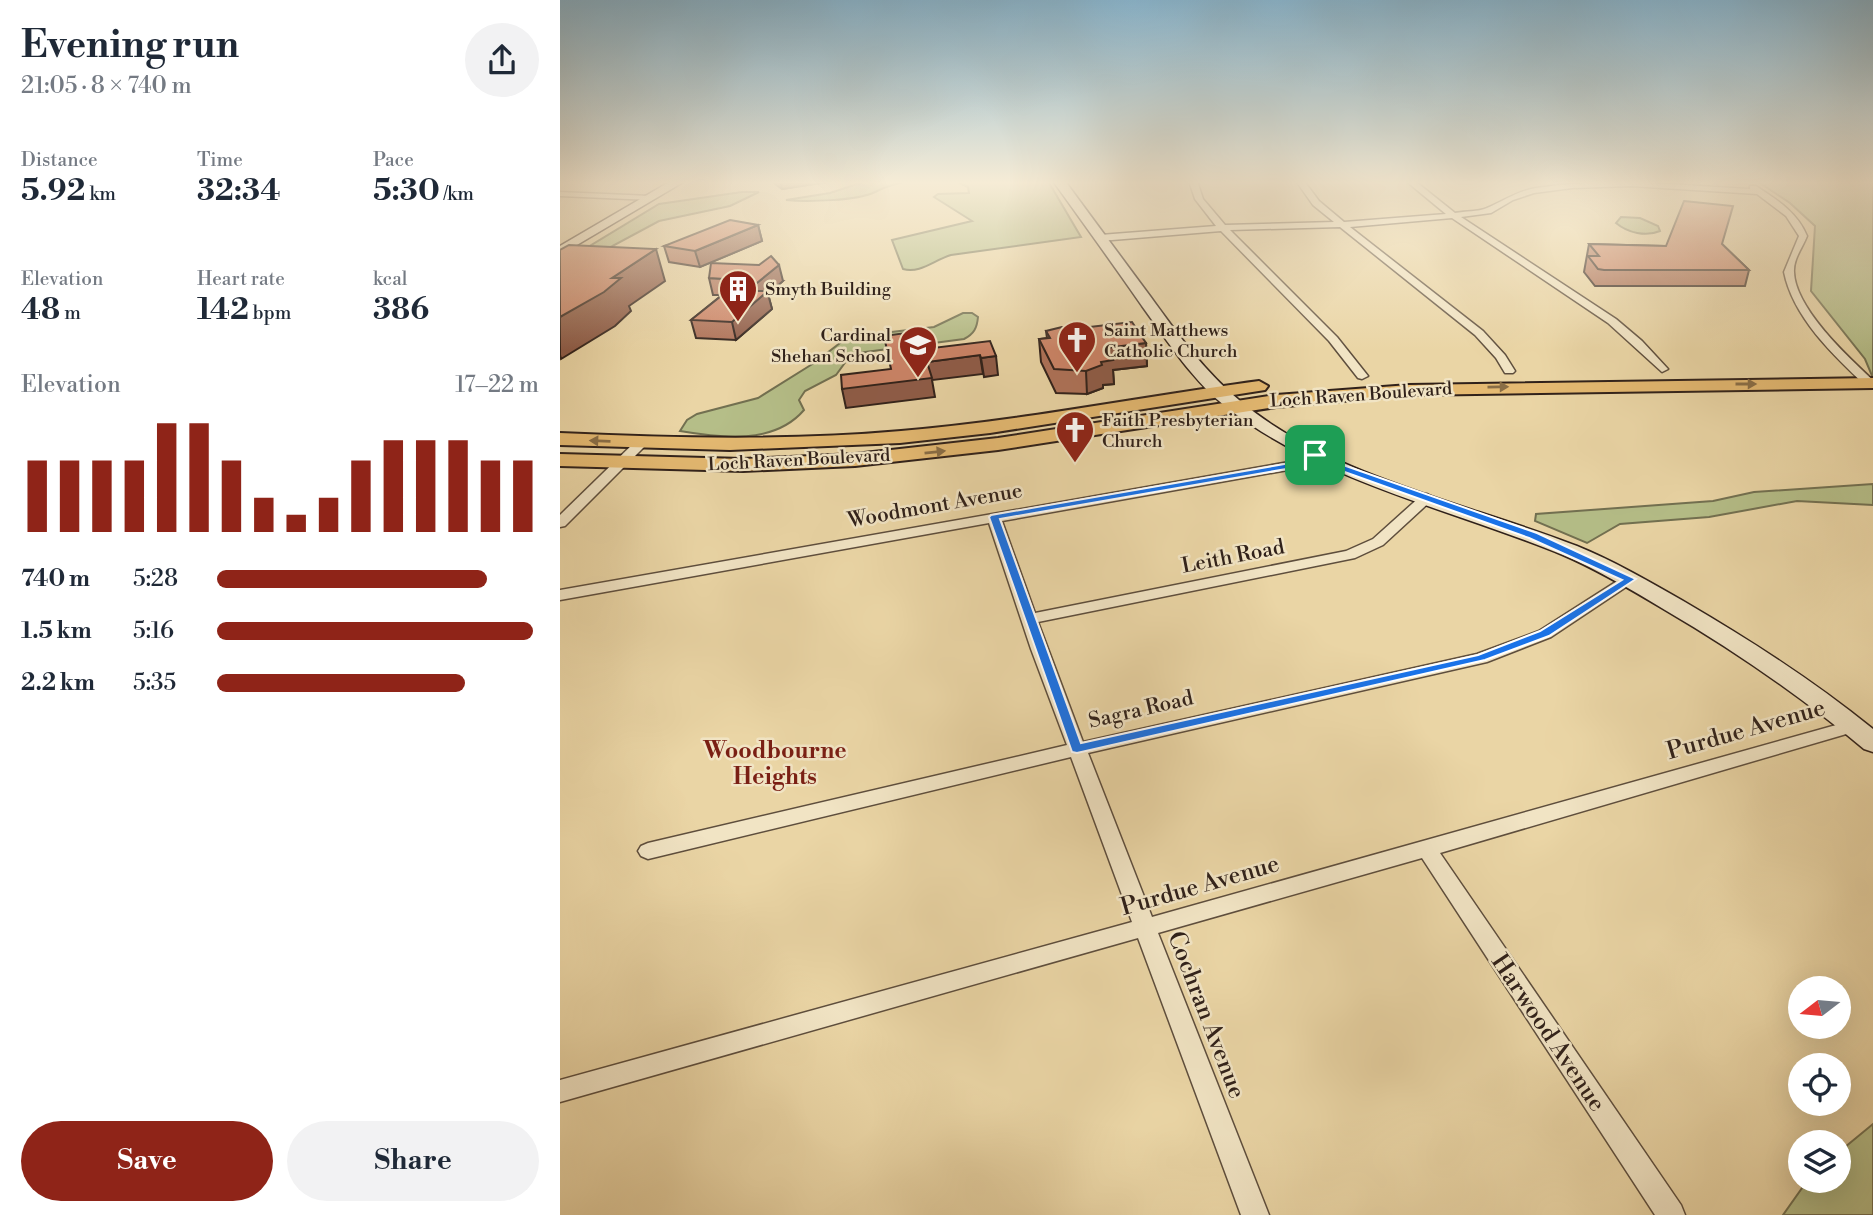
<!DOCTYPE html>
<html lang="en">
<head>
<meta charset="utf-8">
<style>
	:root { --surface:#fff; --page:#f2f2f3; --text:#1f2937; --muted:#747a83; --accent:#8f2418 }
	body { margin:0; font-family:"Libre Bodoni",serif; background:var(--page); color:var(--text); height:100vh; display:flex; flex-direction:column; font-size:26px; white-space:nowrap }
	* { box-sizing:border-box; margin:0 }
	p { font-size:23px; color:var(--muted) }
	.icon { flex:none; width:38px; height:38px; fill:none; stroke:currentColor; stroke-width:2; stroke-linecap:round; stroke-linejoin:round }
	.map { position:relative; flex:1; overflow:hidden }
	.panel { display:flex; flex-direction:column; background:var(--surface); width:560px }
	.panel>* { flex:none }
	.needle { width:46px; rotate:254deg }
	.tools { position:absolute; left:1228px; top:976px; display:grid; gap:14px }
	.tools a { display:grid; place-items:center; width:63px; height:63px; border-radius:50%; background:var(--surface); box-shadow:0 7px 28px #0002; font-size:35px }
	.pin { position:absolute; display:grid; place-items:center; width:60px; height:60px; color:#fff; margin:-30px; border-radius:14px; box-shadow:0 4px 10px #0006 }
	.round { display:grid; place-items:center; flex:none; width:74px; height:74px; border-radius:37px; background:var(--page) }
	.headline { display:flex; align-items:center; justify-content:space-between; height:119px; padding:0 21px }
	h1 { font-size:38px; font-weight:700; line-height:52px }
	.figures { display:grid; grid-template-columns:repeat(3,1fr); gap:10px; height:119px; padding:7px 21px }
	.figures div { display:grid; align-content:center }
	.figures b { font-size:30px; font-weight:700 }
	.figures small { font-size:19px; font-weight:400 }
	.figures p { font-size:19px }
	.chart { height:196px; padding:14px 21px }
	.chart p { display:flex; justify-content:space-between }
	.chart svg { width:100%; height:126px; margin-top:7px; stroke:var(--accent); stroke-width:6 }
	.button { display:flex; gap:14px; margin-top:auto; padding:14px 21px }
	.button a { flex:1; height:80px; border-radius:42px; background:var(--accent); color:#fff; font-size:28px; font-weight:700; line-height:80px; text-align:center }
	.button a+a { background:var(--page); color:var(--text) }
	ul { padding:0 21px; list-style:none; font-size:23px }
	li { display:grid; grid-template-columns:112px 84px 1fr; align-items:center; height:52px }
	li i { height:18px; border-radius:9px; background:var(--accent) }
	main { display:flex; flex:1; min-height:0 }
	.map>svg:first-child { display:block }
	.green { fill:#b5be88; stroke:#727051; stroke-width:2 }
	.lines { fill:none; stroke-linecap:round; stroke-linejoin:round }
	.street-casing { stroke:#5e4e3d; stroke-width:3 }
	.secondary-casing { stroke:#30211a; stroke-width:3 }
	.primary-casing { stroke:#30211a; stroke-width:4 }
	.street { fill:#f1e4c4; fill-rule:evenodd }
	.secondary { fill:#f1e4c4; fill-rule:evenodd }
	.primary { fill:#e5ba72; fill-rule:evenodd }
	.wall { fill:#af7259; stroke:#30211a; stroke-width:2 }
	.shaded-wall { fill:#8f5c48; stroke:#30211a; stroke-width:2 }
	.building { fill:#cc8467; stroke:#30211a; stroke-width:2 }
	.oneway { fill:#8a6e46 }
	.route { fill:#1a73e8; stroke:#fff; stroke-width:2; fill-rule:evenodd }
	.labels { text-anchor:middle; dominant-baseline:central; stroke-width:5; stroke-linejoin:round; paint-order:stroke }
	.far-poi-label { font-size:18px; fill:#30211a; stroke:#f1e4c4; text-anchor:start }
	.far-street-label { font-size:18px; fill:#30211a; stroke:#f1e4c4 }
	.street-label { font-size:21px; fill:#30211a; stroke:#f1e4c4 }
	.neighbourhood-label { font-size:23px; font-weight:bold; fill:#7a1f14; stroke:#f1e4c4 }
	.near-street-label { font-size:24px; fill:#30211a; stroke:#f1e4c4 }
</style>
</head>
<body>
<main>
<section class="panel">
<div class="headline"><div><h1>Evening run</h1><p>21:05 · 8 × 740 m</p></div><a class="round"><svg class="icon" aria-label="share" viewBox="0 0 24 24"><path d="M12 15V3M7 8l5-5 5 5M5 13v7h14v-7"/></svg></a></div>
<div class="figures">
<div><p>Distance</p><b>5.92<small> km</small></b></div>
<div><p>Time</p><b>32:34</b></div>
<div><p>Pace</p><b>5:30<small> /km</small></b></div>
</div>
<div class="figures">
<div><p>Elevation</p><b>48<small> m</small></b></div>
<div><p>Heart rate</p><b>142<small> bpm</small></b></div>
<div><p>kcal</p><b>386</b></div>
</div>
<div class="chart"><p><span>Elevation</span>17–22 m</p>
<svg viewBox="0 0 160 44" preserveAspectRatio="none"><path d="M5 44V19M15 44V19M25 44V19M35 44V19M45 44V6M55 44V6M65 44V19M75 44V32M85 44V38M95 44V32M105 44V19M115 44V12M125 44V12M135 44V12M145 44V19M155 44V19"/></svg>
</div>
<ul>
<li><b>740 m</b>5:28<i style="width:84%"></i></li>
<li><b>1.5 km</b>5:16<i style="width:98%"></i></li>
<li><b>2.2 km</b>5:35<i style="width:77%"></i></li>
</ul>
<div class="button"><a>Save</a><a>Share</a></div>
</section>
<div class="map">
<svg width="1313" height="1215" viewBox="0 0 1313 1215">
	<rect width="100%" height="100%" fill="#ead5a5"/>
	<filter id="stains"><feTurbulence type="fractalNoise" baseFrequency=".00286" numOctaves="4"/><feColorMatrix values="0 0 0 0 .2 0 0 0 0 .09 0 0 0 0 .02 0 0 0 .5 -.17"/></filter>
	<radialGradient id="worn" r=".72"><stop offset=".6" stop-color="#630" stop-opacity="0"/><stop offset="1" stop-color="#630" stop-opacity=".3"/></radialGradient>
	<g class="green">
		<path d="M 306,181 L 351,181 C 337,183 326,186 315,192 C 297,201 246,202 226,200 L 270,193 Z"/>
		<path d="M 395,181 L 488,181 L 521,237 L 391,255 C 374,260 360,274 343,269 L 332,240 L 412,221 L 374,197 L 378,194 L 409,193 L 408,187 Z"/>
		<polygon points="1197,181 1313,181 1313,378 1305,359 1251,291 1255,226 1230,203"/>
		<polygon points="182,192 199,192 170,206 99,221 34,256 0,264 99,204"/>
		<path d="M 1061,217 L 1080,218 L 1098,226 L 1100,231 C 1086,237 1068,233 1056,223 Z"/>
		<path d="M 403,313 L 412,313 L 418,317 C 417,328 414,334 404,339 L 298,353 L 287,360 L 276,375 L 245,391 L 239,400 L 244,410 C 214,445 161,438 120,431 L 127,420 L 137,414 L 198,398 L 254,363 L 284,340 L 297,336 L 374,327 Z"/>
		<polygon points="1313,484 1313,505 1237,501 1149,517 1060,524 1027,543 975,521 976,514 1153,501 1194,492"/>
		<polygon points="1313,1124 1313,1215 1223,1215 1247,1181 1279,1181 1279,1152"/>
	</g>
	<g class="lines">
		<defs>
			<g id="street">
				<path d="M 629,181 L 637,181 L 643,199 L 665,225 L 774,222 L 753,205 L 736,181 L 744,181 L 759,201 L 784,222 L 886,214 L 846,181 L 855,181 L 895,213 C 905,211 918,212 927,208 C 944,201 957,191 976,188 C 1047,177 1118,185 1190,189 L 1190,186 L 1196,186 C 1217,200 1237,212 1247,236 C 1243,247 1233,259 1234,272 C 1235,308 1288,357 1313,380 L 1313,385 L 1305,385 C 1273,355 1233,317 1224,272 L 1239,236 L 1226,216 L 1197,194 L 1071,186 L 1012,188 L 974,193 L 953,200 L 931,213 L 901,217 L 1056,319 L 1082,341 L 1108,369 L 1102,372 L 1048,323 L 892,218 L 790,227 L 923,331 L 945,355 L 955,371 L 953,373 L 945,373 L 936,358 L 915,335 L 780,227 L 670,230 L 777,337 L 808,376 L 802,379 L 798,378 L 769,341 L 661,231 L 540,241 L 536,238 L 540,235 L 656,226 L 635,199 Z"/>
				<polygon points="0,192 91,196 95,198 91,200 0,196"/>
				<polygon points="81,439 87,443 85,446 5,526 0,527 0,515 77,440"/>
				<polygon points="755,451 761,455 760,458 739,468 442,521 475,613 786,551 813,539 862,495 867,494 874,498 823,545 795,558 478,622 523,742 917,654 979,631 1065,576 1070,574 1078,579 991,637 927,662 528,753 592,917 1294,720 1300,722 1303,726 1300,730 880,853 1121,1205 1125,1215 1095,1215 862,858 598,933 709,1215 681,1215 578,938 0,1102 0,1080 572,922 511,757 88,859 81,856 78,851 81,846 88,843 507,745 471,649 429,523 0,600 0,590 735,461"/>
			</g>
			<g id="secondary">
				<polygon points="111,181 125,181 0,255 0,246"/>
				<path d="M 493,181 L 505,181 C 533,219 561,257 590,296 C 617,333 643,370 679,400 C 770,477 907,503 1017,546 C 1054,561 1090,582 1125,602 C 1190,640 1254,681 1313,729 L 1313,752 L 1304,749 C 1242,697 1175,651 1105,610 C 1072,590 1038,570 1003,555 C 891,509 769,484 670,410 C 633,382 609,343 582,306 C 553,264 523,223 493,181 Z"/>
			</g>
			<g id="primary">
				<polygon points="1313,378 1313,388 849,395 716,407 438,450 295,466 183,471 0,466 0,454 183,459 295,454 438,438 716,395 849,385"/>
				<path d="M 699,381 L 708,386 L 705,390 L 430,433 L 340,443 L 170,450 L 0,445 L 0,433 C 113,438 227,441 341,431 C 461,421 579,397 699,381 Z"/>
			</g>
		</defs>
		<use href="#street" class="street-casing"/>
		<use href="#secondary" class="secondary-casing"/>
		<use href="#primary" class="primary-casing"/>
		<use href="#street" class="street"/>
		<use href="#secondary" class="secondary"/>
		<use href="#primary" class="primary"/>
	</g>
	<g class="wall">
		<polygon points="211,181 273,181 222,189"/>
		<polygon points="198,225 202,241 140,267 109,262 104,246"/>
		<polygon points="1029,244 1106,246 1162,244 1189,270 1185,286 1035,286 1024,272"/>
		<polygon points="149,278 223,281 208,294 212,309 176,340 136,338 131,320 162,295 153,295"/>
		<polygon points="486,331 586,343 587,366 553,370 554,384 543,385 543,388 527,394 496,393 481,362 479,339 487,338"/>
	</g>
	<g class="shaded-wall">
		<polygon points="220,181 273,181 222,189"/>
		<polygon points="198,225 202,241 140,267 135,251"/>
		<polygon points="96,249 105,281 69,306 71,311 55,326 1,359 0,355 0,317 52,278"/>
		<polygon points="219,265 223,281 208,294 212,309 176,340 172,322 187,291"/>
		<polygon points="586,343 587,366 553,370 554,384 543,385 543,388 527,394 526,371 541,362 545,348"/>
		<polygon points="420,355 423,374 372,380 375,397 286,408 282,389 367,362"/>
		<polygon points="436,356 438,375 424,377 421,358"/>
	</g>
	<g class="building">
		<polygon points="1124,201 1173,206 1162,244 1189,270 1044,270 1038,269 1028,256 1039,256 1029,244 1106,246"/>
		<polygon points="170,220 198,225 135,251 104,246"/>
		<polygon points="9,245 96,249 52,278 61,278 44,292 0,317 0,250"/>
		<polygon points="211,256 219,265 187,291 208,291 172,322 131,320 181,280 149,278 151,263 199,265"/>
		<polygon points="572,322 586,343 545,348 553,360 541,362 542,365 526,371 494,369 479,339 490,338 486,331 502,327 521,328"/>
		<polygon points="360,331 365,349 430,341 436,356 421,358 420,355 367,362 372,378 282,389 281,375 331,369 324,336"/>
	</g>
	<defs><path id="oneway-solid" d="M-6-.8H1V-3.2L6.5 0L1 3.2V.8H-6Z" transform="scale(1.75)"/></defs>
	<g class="oneway">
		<use href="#oneway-solid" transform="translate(1186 384)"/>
		<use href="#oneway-solid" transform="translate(938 387) rotate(-1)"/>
		<use href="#oneway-solid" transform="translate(40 441) rotate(-178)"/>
		<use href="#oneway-solid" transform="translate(375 452) rotate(-6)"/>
	</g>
	<linearGradient id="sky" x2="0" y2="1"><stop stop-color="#88b6d0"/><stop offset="0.52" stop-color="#f6ecd6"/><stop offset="1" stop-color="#f6ecd6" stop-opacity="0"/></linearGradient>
	<rect width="1313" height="351" fill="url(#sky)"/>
	<path class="route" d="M 755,452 L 786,466 L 977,533 L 1076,579 L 989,636 L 925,660 L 517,753 L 512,752 L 429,517 L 431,515 L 736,462 ZM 755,459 L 779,470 L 969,538 L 1062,580 L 980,631 L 918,655 L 521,743 L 440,519 L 738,467 Z"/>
	<defs>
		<symbol id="building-pin" viewBox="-11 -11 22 30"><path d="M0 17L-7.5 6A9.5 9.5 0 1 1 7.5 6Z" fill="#8f2418" stroke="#f1e4c4"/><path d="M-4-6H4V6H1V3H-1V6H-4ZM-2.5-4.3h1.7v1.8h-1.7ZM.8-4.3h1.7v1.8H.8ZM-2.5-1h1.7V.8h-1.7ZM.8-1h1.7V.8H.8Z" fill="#fff"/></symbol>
		<symbol id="church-pin" viewBox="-11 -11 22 30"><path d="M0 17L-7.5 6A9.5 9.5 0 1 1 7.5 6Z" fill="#8f2418" stroke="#f1e4c4"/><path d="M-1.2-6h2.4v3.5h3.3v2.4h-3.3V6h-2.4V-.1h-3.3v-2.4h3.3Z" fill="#fff"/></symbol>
		<symbol id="school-pin" viewBox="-11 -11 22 30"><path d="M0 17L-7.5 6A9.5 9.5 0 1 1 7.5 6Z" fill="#8f2418" stroke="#f1e4c4"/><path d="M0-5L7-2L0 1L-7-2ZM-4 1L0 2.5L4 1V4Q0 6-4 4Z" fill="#fff"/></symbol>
	</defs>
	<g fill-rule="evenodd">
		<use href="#building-pin" x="156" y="267" width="44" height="60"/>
		<use href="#church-pin" x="495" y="318" width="44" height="60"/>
		<use href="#school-pin" x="336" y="323" width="44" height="60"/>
		<use href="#church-pin" x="493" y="408" width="44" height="60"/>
	</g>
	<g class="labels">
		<g class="far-poi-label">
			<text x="205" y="289">Smyth Building</text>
			<text x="544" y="330">Saint Matthews<tspan x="544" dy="21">Catholic Church</tspan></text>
			<text x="331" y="335" text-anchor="end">Cardinal<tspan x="331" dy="21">Shehan School</tspan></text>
			<text x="542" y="420">Faith Presbyterian<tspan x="542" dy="21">Church</tspan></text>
		</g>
		<g class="far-street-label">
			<text transform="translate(801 395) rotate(-4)">Loch Raven Boulevard</text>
			<text transform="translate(239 460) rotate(-3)">Loch Raven Boulevard</text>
		</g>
		<g class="street-label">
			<text transform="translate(375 506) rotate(-10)">Woodmont Avenue</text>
			<text transform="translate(673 557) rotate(-11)">Leith Road</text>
			<text transform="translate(581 710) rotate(-13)">Sagra Road</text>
		</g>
		<g class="neighbourhood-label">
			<text x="215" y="751">Woodbourne<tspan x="215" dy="26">Heights</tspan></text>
		</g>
		<g class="near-street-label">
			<text transform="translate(1186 730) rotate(-16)">Purdue Avenue</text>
			<text transform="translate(640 886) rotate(-16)">Purdue Avenue</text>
			<text transform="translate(646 1015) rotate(69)">Cochran Avenue</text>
			<text transform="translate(988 1033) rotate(56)">Harwood Avenue</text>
		</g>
	</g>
	<rect width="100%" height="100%" filter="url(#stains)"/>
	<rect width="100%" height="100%" fill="url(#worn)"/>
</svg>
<div class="tools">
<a><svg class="needle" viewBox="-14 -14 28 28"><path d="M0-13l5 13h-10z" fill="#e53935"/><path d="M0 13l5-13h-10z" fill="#747a83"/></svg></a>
<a><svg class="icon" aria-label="locate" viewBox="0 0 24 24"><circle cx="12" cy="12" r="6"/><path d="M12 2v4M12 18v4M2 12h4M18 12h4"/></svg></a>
<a><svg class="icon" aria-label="layers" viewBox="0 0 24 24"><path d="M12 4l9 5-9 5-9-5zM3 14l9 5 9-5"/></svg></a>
</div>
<div class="pin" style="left:755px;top:455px;background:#1e9e55"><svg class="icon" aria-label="arrive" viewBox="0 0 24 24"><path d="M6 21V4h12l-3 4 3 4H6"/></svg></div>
</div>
</main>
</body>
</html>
